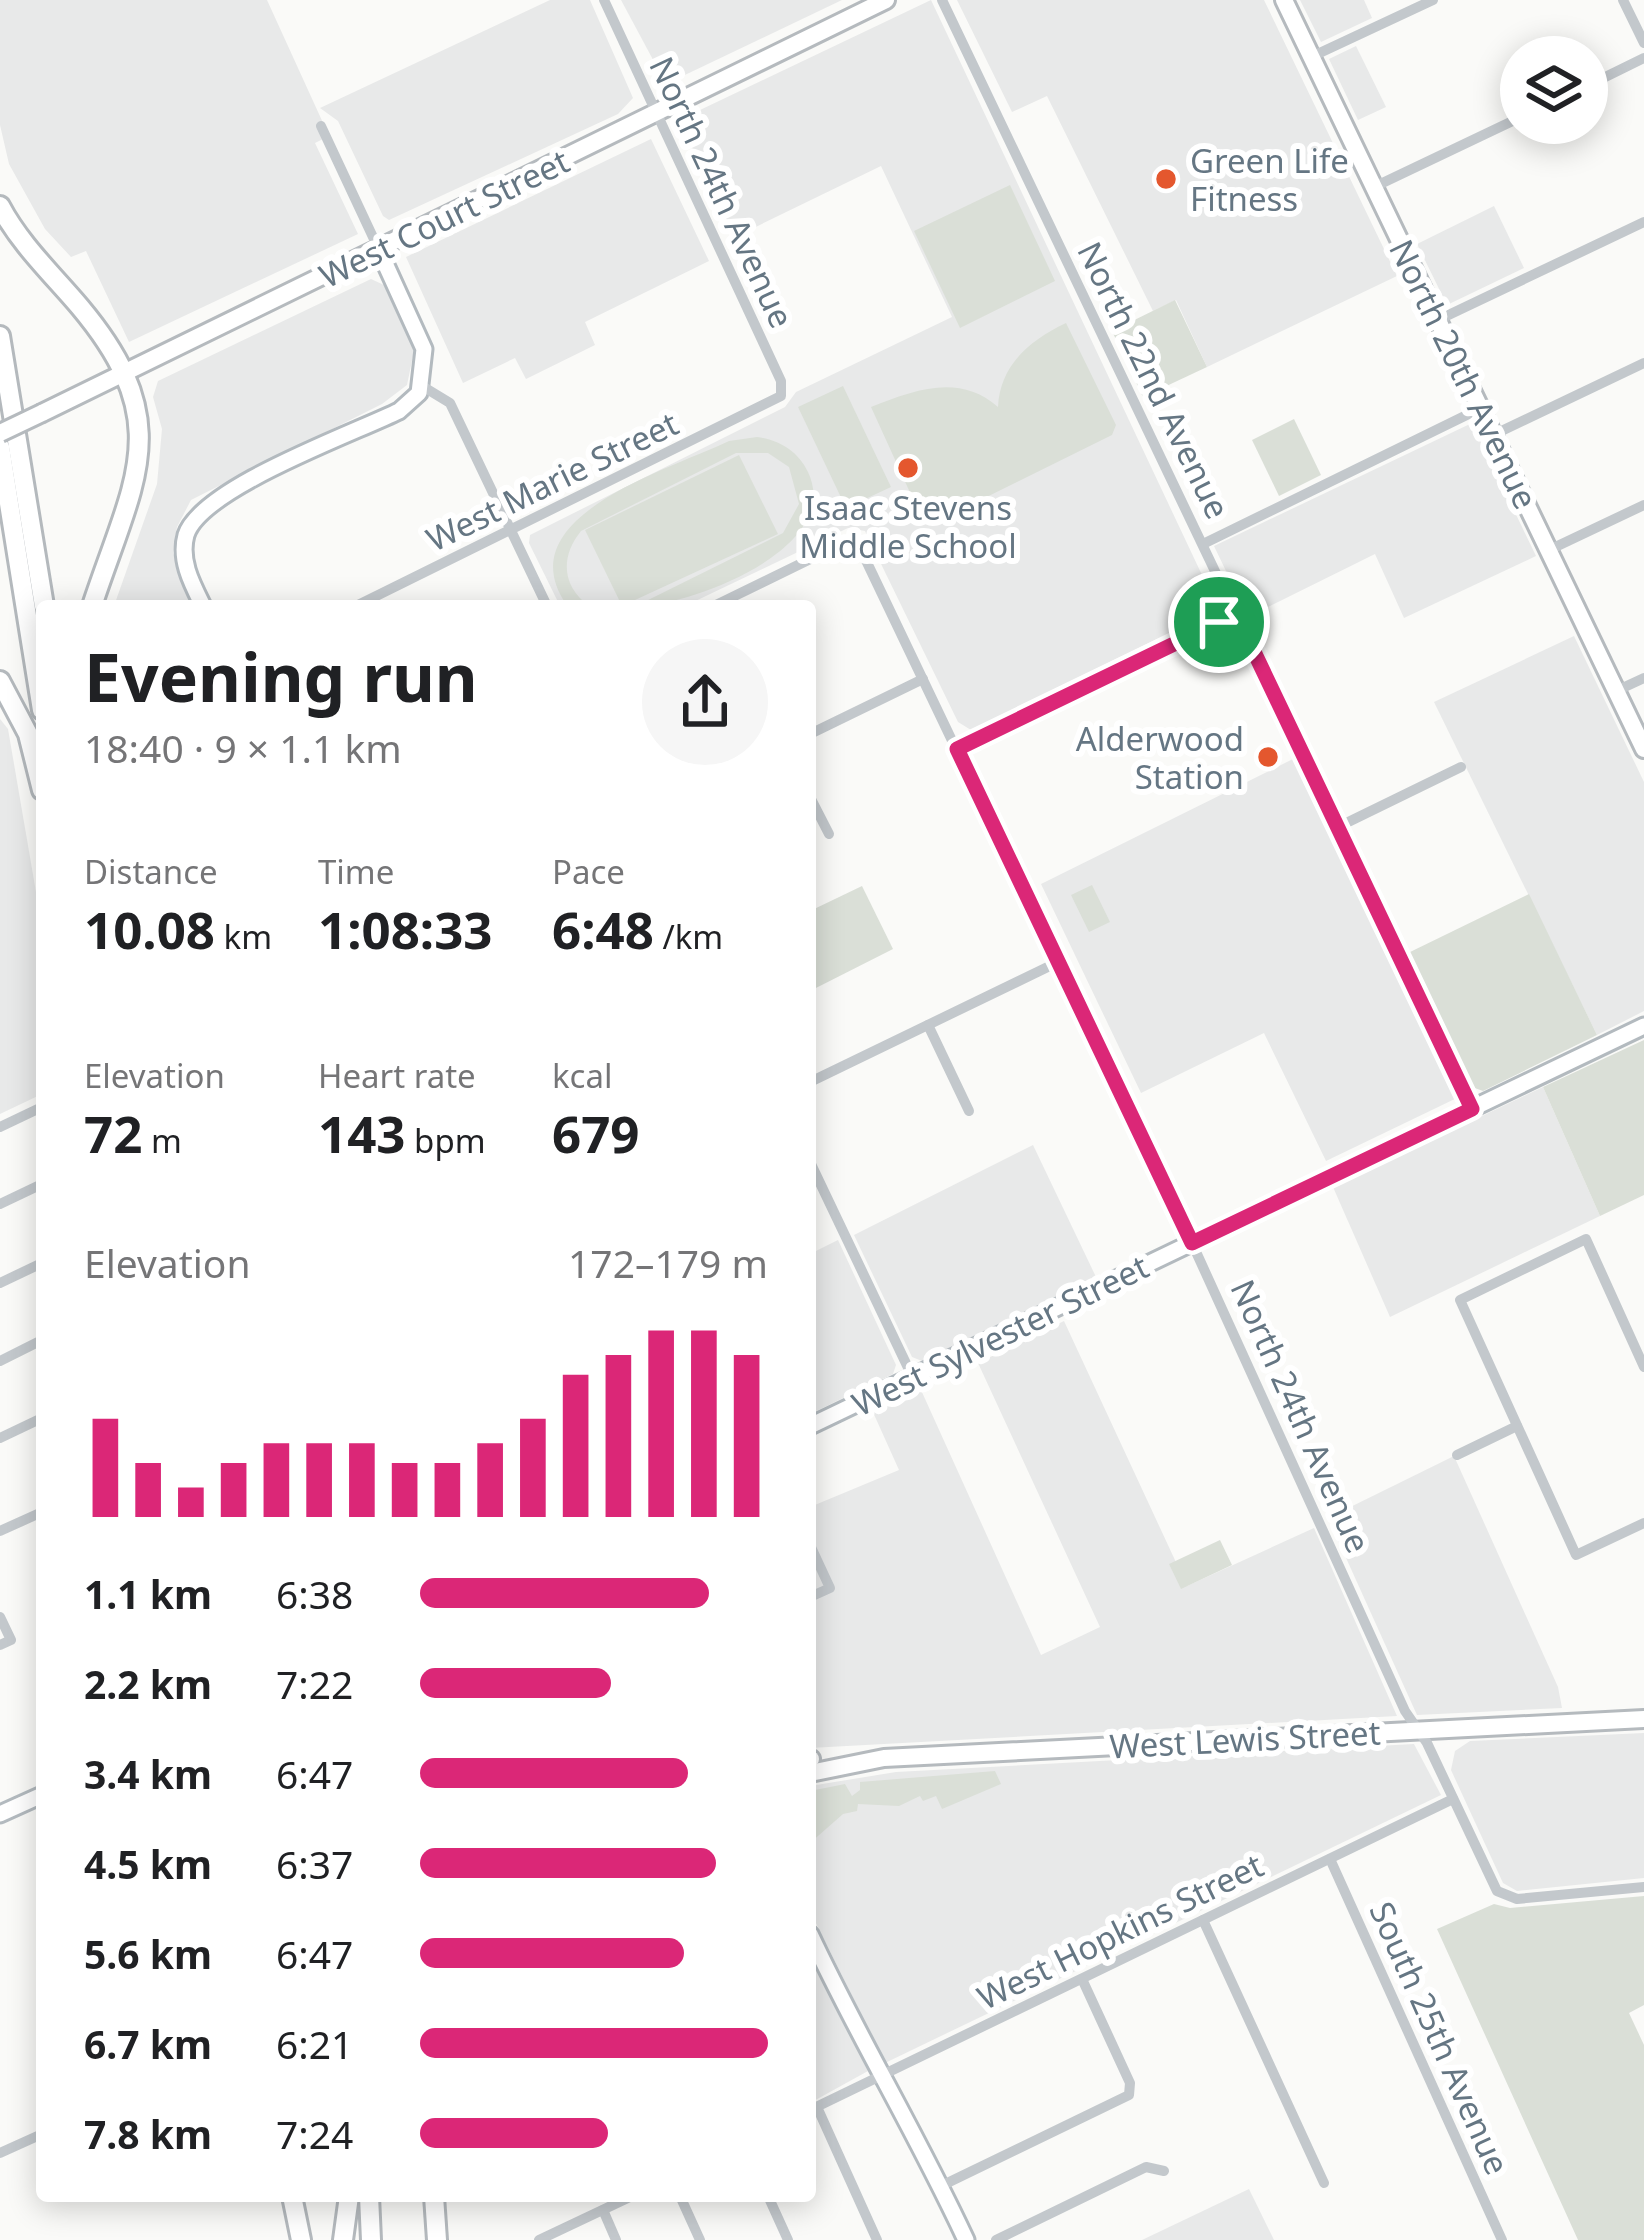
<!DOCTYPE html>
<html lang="en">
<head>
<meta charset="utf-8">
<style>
	:root { --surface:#fff; --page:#f6f6f6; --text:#202124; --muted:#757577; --accent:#db2777 }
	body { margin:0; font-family:"Noto Sans",sans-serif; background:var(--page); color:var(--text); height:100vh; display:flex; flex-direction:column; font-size:45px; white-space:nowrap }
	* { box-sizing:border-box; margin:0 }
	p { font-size:39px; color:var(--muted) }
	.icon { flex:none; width:66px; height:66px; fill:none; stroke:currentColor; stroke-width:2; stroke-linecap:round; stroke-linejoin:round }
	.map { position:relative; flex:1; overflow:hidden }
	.details { position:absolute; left:36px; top:600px; width:780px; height:1602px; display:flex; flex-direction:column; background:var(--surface); border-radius:12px; box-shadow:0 6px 30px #0003 }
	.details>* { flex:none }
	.controls { position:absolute; left:1500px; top:36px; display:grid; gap:24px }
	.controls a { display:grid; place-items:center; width:108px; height:108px; border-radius:50%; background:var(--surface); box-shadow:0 6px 30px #0003; font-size:60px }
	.pin { position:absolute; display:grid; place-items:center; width:102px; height:102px; color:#fff; margin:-51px; border:6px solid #fff; border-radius:50%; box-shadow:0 3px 12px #0007 }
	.round { display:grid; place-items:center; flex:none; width:126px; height:126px; border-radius:63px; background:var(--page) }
	.overview { display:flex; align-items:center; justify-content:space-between; height:204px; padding:0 48px }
	h1 { font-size:66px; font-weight:700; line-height:90px }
	.stats { display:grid; grid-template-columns:repeat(3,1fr); gap:18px; height:204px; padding:12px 48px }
	.stats div { display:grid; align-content:center }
	.stats b { font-size:51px; font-weight:700 }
	.stats small { font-size:33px; font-weight:400 }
	.stats p { font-size:33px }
	.chart { height:336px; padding:24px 48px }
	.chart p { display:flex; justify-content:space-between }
	.chart svg { width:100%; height:216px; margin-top:12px; stroke:var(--accent); stroke-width:6 }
	ul { padding:0 48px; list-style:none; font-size:39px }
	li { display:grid; grid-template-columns:192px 144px 1fr; align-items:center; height:90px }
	li i { height:30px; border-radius:15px; background:var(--accent) }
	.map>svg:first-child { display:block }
	.built { fill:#e8e9e9 }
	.green { fill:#dadfd7 }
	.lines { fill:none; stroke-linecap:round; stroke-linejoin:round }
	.secondary-casing { stroke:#b3babf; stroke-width:21 }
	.primary-casing { stroke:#b5babe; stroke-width:22 }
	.highway-casing { stroke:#b4b9bd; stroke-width:24 }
	.street { stroke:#c3c8cc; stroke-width:10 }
	.secondary { stroke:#fff; stroke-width:15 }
	.primary { stroke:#fff; stroke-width:16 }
	.highway { stroke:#fff; stroke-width:18 }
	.primary-bridge-casing { stroke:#b5babe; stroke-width:22; stroke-linecap:butt }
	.primary-bridge { stroke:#fff; stroke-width:16 }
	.route-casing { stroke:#fff; stroke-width:24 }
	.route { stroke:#db2777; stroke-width:15 }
	.poi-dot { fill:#e4572e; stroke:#fff; stroke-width:4.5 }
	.labels { text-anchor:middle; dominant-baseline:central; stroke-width:12; stroke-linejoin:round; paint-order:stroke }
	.poi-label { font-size:33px; fill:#657683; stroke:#fff; text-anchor:start }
	.street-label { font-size:33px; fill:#657683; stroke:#fff }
</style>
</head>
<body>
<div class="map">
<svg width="1644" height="2240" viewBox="0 0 1644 2240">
	<rect width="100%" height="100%" fill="#fafaf8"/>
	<g class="built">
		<polygon points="0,0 267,0 329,136 315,143 358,234 129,342 86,251 71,257 45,229 9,164 0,125"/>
		<polygon points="550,0 590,0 633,98 618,114 389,220 383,216 338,121 320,108"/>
		<polygon points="621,0 842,0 666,84"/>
		<polygon points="931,0 1218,609 971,730 958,722 865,531 848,528 685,606 560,606 529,543 530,535 785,407 796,392 952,317 881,166 735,237 679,120"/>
		<polygon points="957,0 1264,0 1397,276 1207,367 1176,300 1153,311 1047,96 1012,112"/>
		<polygon points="1300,0 1364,0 1372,18 1321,42"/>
		<polygon points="1356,46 1386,107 1358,120 1329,59"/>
		<polygon points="651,139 709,261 585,322 595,345 526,379 515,358 463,383 406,257"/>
		<polygon points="1494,206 1524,268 1447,305 1417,244"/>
		<polygon points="371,279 384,285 414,351 407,385 382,404 191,500 177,527 173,553 192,606 114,606 157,484 162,429 153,397 158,381"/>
		<polygon points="1472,423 1536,556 1404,618 1375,554 1248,617 1214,546"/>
		<polygon points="1574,636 1644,782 1644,1011 1597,1035 1434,702"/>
		<polygon points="0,719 8,729 42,927 42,1094 0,1114"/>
		<polygon points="1295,758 1461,1096 1326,1161 1264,1033 1141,1093 1041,884"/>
		<polygon points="1543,1087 1600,1216 1390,1317 1333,1187"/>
		<polygon points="1033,1145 1096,1277 922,1361 912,1357 854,1235"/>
		<polygon points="838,1240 896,1365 893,1374 810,1414 810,1254"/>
		<polygon points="1064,1321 1187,1586 1314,1528 1397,1716 810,1748 810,1507 899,1470 872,1410 921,1390 1041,1655 1100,1627 978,1363"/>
		<polygon points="1454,1456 1558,1687 1562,1708 1417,1715 1328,1518"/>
		<polygon points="1644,1733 1644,1878 1517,1891 1503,1883 1451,1770 1455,1751 1470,1741"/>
		<polygon points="1414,1744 1441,1795 885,2063 810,1911 810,1786 896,1772"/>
		<polygon points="810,1950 868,2071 810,2103"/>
		<polygon points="1249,2189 1274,2240 1142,2240"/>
	</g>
	<g class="green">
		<polygon points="1010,185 1055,281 960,328 914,231"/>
		<polygon points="1175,300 1207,367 1143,397 1112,331"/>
		<path d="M 1066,323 L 1116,425 L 1112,435 L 932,524 L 923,521 L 871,407 C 915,390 959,373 998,407 C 1000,365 1030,340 1066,323 Z"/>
		<polygon points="843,386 891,487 846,508 798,407"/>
		<polygon points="1294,419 1321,475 1279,496 1252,440"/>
		<path d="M 757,437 C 779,440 798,451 808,472 C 844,548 691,606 636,606 L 783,533 L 799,504 L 789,467 L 768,453 L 736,453 L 581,531 C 560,557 562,586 589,606 L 566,604 C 506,516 671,469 729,441 Z"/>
		<polygon points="739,455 778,534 622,606 585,530"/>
		<polygon points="1092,885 1110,922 1089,932 1071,895"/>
		<polygon points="862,886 893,949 810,991 810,911"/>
		<polygon points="1529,894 1597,1035 1483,1091 1472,1087 1408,953"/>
		<polygon points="1644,1040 1644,1195 1600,1216 1543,1087"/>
		<polygon points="1220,1540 1232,1565 1181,1589 1169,1564"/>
		<polygon points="995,1771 1001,1784 942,1809 936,1796 923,1801 920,1796 899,1806 858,1804 857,1811 843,1814 810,1843 810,1791 845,1784 852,1796 860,1790 860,1782"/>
		<polygon points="1644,1896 1644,2005 1629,2013 1644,2045 1644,2240 1578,2240 1437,1929 1494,1904 1510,1908"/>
	</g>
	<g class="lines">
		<defs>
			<g id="secondary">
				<path d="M 203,606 C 192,584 179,560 186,535 C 201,488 352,434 399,411 L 419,393 L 424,349 L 379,250"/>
				<polyline points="810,1426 1644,1026"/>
				<polyline points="0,1814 42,1795"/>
				<path d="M 810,1934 C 859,2039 917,2134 966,2240"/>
			</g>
			<g id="primary">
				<polyline points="1284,0 1644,749"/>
				<polyline points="42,413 886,0"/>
				<polyline points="810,1759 811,1759"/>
				<polyline points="810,1773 884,1758 1644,1719"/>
			</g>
			<g id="highway">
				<path d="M 0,206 C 20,244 52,274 80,307 C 178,424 133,481 92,606"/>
				<polyline points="0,336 44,606"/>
				<polyline points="0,447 42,710"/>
				<polyline points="0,681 28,734 42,790"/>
				<polyline points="292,2196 301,2240"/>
				<polyline points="369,2196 371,2240"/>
				<polyline points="434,2196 437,2240"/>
				<polyline points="343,2240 349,2196"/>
			</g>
		</defs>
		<use href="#secondary" class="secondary-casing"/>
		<use href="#primary" class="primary-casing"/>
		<use href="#highway" class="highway-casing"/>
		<g class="street">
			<polyline points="942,0 1472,1109"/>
			<polyline points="1623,0 1644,43"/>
			<polyline points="1311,57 1433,0"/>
			<polyline points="1587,86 1644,58"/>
			<polyline points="321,126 379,250"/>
			<polyline points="1374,187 1521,117"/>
			<polyline points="1438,320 1644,222"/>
			<polyline points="422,386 450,403 547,606"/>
			<polyline points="1493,435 1644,363"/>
			<polyline points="1203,544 1481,408"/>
			<polyline points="1549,550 1644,505"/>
			<polyline points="356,606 781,396 781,381 604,0"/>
			<polyline points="714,606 839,545 852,542 861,550 1192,1243 1405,1711 1427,1743 1497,1891 1517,1899 1644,1887"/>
			<polyline points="1616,691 1644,678"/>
			<polyline points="810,734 923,679"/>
			<polyline points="957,749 1236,614"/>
			<polyline points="810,797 829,834"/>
			<polyline points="1338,827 1461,767"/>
			<polyline points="928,1025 969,1111"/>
			<polyline points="810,1082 1058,962"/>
			<polyline points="0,1127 42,1107"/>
			<polyline points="810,1162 912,1376"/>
			<polyline points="0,1204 42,1184"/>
			<polyline points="0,1283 42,1263"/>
			<polyline points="0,1361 42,1340"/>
			<polyline points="1644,1367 1586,1239 1460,1300 1576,1555 1644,1523"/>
			<polyline points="0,1438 42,1418"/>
			<polyline points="1457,1455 1517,1426"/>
			<polyline points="0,1531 42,1512"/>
			<polyline points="810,1545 830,1588 810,1597"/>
			<polyline points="0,1617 11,1640 0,1645"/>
			<polyline points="1330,1859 1502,2240"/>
			<polyline points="1203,1920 1324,2183"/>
			<polyline points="817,2107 877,2240"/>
			<polyline points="810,2110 1453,1799"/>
			<polyline points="0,2153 42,2134"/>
			<polyline points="941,2186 1129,2095 1130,2083 1082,1979"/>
			<polyline points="680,2196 700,2240"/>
			<polyline points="768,2196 788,2240"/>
			<polyline points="603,2210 616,2240"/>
			<polyline points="539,2240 632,2196"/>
			<polyline points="996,2240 1146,2167 1164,2171"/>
		</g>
		<use href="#secondary" class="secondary"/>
		<use href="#primary" class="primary"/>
		<use href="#highway" class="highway"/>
		<defs>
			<polyline id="primary-bridge" points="0,433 42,413"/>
		</defs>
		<use href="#primary-bridge" class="primary-bridge-casing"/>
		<use href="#primary-bridge" class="primary-bridge"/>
	</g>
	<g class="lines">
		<defs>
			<polygon id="route" points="1236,614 1472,1109 1192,1243 957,749"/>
		</defs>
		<use href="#route" class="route-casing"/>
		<use href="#route" class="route"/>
	</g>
	<g class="poi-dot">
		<circle cx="1166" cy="179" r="12"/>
		<circle cx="908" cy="468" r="12"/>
		<circle cx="1268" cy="757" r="12"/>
	</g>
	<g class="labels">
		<g class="poi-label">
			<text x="1190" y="160">Green Life<tspan x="1190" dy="38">Fitness</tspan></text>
			<text x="908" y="507" text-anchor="middle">Isaac Stevens<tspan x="908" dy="38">Middle School</tspan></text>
			<text x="1244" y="738" text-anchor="end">Alderwood<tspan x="1244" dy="38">Station</tspan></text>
		</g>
		<g class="street-label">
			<text transform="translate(722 192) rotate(65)">North 24th Avenue</text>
			<text transform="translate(444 218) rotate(-26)">West Court Street</text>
			<text transform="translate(1464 374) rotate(64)">North 20th Avenue</text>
			<text transform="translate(1154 380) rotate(64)">North 22nd Avenue</text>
			<text transform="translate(552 481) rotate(-26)">West Marie Street</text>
			<text transform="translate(1000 1335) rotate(-26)">West Sylvester Street</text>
			<text transform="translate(1301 1416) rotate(66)">North 24th Avenue</text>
			<text transform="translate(1245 1739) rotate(-3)">West Lewis Street</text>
			<text transform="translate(1120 1931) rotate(-26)">West Hopkins Street</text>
			<text transform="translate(1440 2038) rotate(66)">South 25th Avenue</text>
		</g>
	</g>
</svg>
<div class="controls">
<a><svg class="icon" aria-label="layers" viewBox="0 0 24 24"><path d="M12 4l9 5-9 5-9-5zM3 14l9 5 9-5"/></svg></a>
</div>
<div class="pin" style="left:1219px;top:622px;background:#1e9e55"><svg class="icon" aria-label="arrive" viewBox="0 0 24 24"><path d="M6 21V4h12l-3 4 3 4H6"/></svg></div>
<section class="details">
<div class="overview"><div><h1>Evening run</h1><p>18:40 · 9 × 1.1 km</p></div><a class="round"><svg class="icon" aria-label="share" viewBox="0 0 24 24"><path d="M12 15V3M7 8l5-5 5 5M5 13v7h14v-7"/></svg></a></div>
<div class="stats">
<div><p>Distance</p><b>10.08<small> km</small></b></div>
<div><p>Time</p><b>1:08:33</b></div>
<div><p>Pace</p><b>6:48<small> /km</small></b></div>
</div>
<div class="stats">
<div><p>Elevation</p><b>72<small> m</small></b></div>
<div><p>Heart rate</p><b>143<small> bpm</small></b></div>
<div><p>kcal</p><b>679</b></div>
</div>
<div class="chart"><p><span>Elevation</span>172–179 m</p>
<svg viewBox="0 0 160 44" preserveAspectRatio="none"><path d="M5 44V24M15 44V33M25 44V38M35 44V33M45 44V29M55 44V29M65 44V29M75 44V33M85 44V33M95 44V29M105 44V24M115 44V15M125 44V11M135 44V6M145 44V6M155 44V11"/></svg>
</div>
<ul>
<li><b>1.1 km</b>6:38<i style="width:83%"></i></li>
<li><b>2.2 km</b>7:22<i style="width:55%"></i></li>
<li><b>3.4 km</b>6:47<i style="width:77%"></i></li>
<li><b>4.5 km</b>6:37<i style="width:85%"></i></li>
<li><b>5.6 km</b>6:47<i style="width:76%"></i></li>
<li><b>6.7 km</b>6:21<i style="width:100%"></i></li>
<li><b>7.8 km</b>7:24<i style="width:54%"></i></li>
</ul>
</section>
</div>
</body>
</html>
